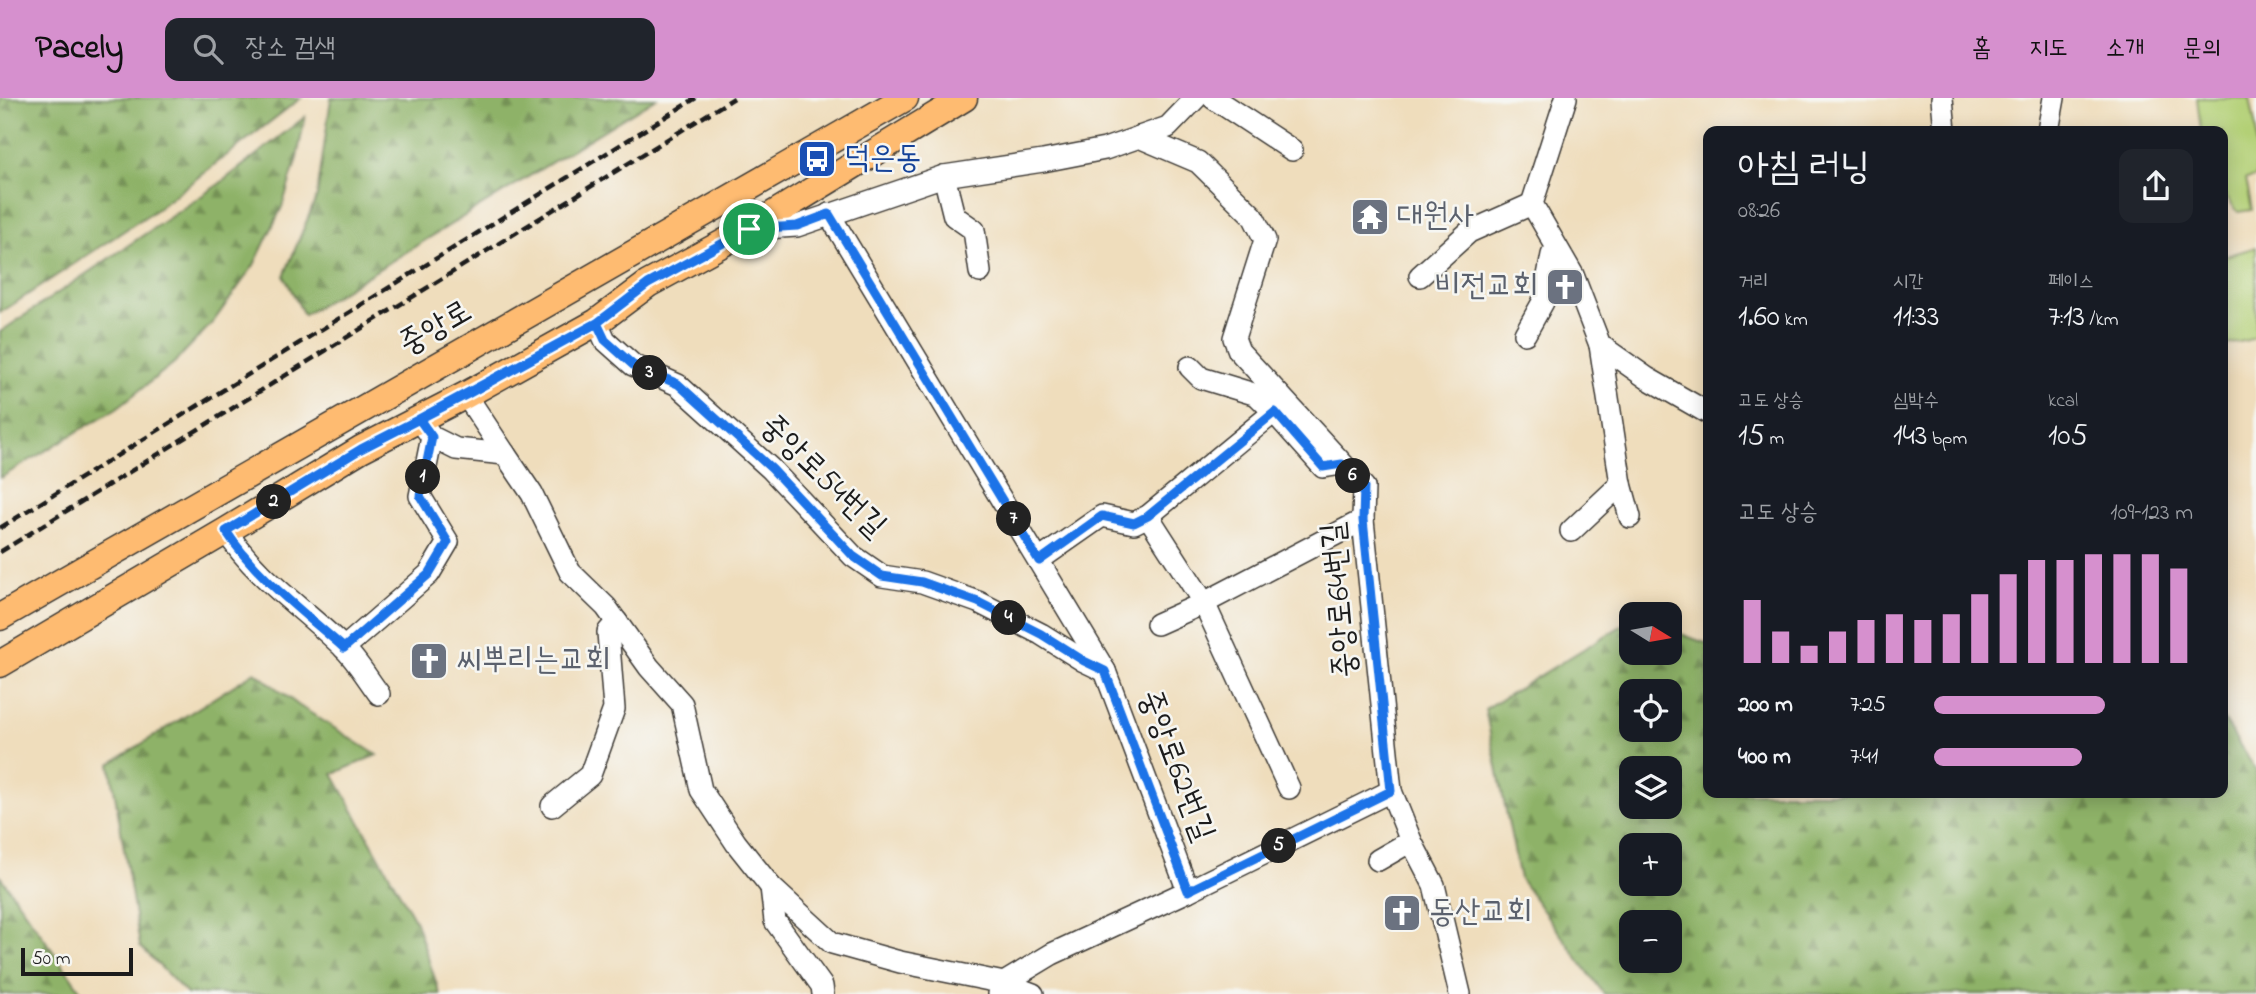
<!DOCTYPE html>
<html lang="ko">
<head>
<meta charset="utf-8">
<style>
	:root { --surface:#171b24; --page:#20242c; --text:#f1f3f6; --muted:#9ea1a6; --accent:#d690ce }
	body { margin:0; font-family:"Indie Flower","Poor Story",sans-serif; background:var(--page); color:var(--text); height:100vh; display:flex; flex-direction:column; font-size:26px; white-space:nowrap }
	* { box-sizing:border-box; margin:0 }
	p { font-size:23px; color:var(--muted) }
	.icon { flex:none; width:38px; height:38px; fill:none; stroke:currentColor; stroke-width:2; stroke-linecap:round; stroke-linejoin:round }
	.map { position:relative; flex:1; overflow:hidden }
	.side { position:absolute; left:1703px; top:28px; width:525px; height:672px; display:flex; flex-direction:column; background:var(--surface); border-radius:14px; box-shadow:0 4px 18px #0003 }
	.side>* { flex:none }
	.needle { width:46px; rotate:101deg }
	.controls { position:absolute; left:1619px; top:504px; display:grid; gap:14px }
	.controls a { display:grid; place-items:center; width:63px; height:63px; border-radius:14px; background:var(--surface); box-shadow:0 4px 18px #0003; font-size:35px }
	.scale { position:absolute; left:21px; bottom:18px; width:112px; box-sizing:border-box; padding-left:7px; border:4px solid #1c1c1c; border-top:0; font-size:19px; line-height:24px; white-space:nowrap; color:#1c1c1c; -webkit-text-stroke:5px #f6f6f2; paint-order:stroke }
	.pin { position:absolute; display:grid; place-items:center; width:60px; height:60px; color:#fff; margin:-30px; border:4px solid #fff; border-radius:50%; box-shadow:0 2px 7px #0007 }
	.km { position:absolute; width:35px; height:35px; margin:-18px; border-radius:50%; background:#222; color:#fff; font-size:19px; line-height:35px; text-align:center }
	.round { display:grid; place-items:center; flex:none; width:74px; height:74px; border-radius:14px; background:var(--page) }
	.summary { display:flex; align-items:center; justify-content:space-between; height:119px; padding:0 35px }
	h1 { font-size:38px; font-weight:600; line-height:52px }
	.figures { display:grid; grid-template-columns:repeat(3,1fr); gap:10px; height:119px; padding:7px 35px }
	.figures div { display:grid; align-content:center }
	.figures b { font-size:30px; font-weight:600 }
	.figures small { font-size:19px; font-weight:400 }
	.figures p { font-size:19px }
	.chart { height:196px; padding:14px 35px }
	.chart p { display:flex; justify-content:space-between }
	.chart svg { width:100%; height:126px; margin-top:7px; stroke:var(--accent); stroke-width:6 }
	ul { padding:0 35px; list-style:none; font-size:23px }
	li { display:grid; grid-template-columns:112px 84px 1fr; align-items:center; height:52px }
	li i { height:18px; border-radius:9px; background:var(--accent) }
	header { display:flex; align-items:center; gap:42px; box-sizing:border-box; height:98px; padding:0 35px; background:var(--accent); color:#111 }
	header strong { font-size:33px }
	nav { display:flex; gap:38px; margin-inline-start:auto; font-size:24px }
	.search { width:490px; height:63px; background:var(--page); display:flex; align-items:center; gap:18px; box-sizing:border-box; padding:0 24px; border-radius:14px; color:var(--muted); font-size:26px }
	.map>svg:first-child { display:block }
	.forest { fill:url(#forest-firs); stroke:#556742; stroke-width:2; fill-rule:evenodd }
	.pitch { fill:#b3d076; stroke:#687649; stroke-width:2 }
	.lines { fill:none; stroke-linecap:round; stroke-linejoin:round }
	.minor-casing { stroke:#3c3934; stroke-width:24 }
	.major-casing { stroke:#3c3934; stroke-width:29 }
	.minor { stroke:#fff; stroke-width:21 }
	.major { stroke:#febb71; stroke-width:26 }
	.rail { stroke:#1c1c1c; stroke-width:4.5; stroke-dasharray:10 5; stroke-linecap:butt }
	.route-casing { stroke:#fff; stroke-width:14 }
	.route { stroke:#1a73e8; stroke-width:9 }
	.labels { text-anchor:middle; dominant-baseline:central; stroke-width:5; stroke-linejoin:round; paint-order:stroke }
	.transit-label { font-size:32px; fill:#164399; stroke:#f6f6f2; text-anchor:start }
	.worship-label { font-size:32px; fill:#5b616d; stroke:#f6f6f2; text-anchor:start }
	.street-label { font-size:32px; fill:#1c1c1c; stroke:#f6f6f2 }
</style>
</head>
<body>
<header>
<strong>Pacely</strong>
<div class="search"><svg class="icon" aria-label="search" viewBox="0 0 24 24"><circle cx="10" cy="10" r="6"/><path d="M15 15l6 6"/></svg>장소 검색</div>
<nav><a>홈</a><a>지도</a><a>소개</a><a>문의</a></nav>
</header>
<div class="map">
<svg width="2256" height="896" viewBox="0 0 2256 896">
	<defs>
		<pattern id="forest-firs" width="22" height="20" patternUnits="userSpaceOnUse" patternTransform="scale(1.75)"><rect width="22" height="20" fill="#8eb267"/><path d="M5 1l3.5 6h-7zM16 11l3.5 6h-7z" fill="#739054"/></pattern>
	</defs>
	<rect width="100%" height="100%" fill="#f6f6f2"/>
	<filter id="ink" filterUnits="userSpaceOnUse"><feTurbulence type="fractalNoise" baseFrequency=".0143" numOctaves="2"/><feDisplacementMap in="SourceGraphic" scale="14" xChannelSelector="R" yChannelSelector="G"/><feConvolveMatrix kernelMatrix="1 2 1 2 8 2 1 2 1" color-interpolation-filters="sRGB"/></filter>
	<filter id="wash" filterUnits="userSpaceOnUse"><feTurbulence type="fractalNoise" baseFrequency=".00686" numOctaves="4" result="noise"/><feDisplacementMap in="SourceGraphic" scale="28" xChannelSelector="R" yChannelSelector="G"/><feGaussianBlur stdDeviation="1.57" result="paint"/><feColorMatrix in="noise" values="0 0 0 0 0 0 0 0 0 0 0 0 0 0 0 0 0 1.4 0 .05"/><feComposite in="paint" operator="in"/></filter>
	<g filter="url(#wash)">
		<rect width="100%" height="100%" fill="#efddbc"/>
		<g class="forest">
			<polygon points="0,0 301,0 157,111 0,215"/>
			<polygon points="331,0 656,0 304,217 284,178 317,98"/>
			<polygon points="305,19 297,60 282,109 254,167 213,224 174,265 117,310 0,380 0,234 219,86"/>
			<path d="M 1631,522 L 1631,555 L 1670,555 L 1670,532 L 1708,546 L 1708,695 L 2222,695 L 2223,621 L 2256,672 L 2256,896 L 1604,896 L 1520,781 L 1485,611 ZM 1631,593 L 1670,593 L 1670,632 L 1631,632 ZM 1631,670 L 1670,670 L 1670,709 L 1631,709 ZM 1631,747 L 1670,747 L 1670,786 L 1631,786 ZM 1631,824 L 1670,824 L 1670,863 L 1631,863 Z"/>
			<polygon points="255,574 298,607 377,657 333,676 416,824 440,896 187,896 140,848 110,666"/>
			<polygon points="0,778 83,896 0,896"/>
		</g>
		<g class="pitch">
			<polygon points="2197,0 2250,0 2256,31 2256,79 2246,81 2252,112 2238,114 2223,94 2222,33 2201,33"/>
			<polygon points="2256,149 2256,240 2223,248 2223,159"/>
		</g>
	</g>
	<g filter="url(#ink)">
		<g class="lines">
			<defs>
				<g id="minor">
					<polyline points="1213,0 1292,52"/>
					<polyline points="1566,0 1532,106 1573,177 1600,247 1647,280 1708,315"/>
					<polyline points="1942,0 1945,33"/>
					<polyline points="2048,33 2054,0"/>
					<polyline points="1139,39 1198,64 1253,118 1265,142 1234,240 1239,253 1364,389 1363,422 1391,693 1411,743 1434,787 1460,896"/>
					<polyline points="944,78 954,118 974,132 980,174"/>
					<polyline points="829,116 1105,573 1188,793 1052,856 1004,885 999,896"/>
					<polyline points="749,131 797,128 944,78 1043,63 1105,51 1168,29 1196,0"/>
					<polyline points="1420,178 1469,134 1532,106"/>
					<polyline points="597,224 605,242 633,267 678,287 771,371 853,458 882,478 922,484 978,504 1041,536 1084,563 1105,573"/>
					<polyline points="1525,236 1543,204 1552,157 1559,154"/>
					<polyline points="1190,269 1201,280 1257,297 1274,314"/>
					<polyline points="466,297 505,356"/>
					<polyline points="419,321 432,339 456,351 505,356 532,396 570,474 606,509 649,569 682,606 701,692 736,745 771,789 832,845 900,864 1004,885 1033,896"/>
					<polyline points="1621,386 1630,419"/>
					<polyline points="1148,418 1204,505 1289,690"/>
					<path d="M 226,433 C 256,480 303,510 342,548 C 356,561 367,580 379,596"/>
					<polyline points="1571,433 1621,386 1600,247"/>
					<polyline points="1039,462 1102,418 1134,425 1148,418 1274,314 1323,369 1342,366"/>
					<polyline points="1157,526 1204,505 1363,422"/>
					<polyline points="344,550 429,476 448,444 420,398 432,339"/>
					<polyline points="552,708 590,677 614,611 608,534 617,524"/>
					<polyline points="1378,762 1411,743"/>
					<polyline points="771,789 775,823 822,888 823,896"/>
					<polyline points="1188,793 1391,693"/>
				</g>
				<g id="major">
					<polyline points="0,519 905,0"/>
					<polyline points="0,566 226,433 361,351 466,297 597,224 648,186 749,131 964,0"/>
				</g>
			</defs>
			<use href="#minor" class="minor-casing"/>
			<use href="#major" class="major-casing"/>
			<use href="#minor" class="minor"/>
			<use href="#major" class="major"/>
			<g class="rail">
				<polyline points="0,430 696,0"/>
				<polyline points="0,454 734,0"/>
			</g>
		</g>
	</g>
	<g class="lines" filter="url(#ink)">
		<defs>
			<path id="route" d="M 749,131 L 648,186 L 597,225 L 419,321 L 432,339 L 420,398 L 448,444 L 429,476 L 344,550 C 303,514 256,479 226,433 L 361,351 L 466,297 L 597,225 L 605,242 L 633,267 L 678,286 L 772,371 L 853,458 L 882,478 L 922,484 L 978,504 L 1041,536 L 1084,563 L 1105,573 L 1188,793 L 1391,693 L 1363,422 L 1364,389 L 1342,366 L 1323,369 L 1275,314 L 1148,418 L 1134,425 L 1102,418 L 1039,463 L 829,116 L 797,128 L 749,131"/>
		</defs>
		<use href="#route" class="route-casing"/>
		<use href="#route" class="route"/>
	</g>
	<defs>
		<symbol id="bus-square" viewBox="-11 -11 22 22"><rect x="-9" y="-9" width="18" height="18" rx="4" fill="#1a4fb4" stroke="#f6f6f2"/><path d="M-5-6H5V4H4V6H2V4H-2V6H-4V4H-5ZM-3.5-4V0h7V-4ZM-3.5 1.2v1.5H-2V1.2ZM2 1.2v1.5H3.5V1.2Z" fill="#fff"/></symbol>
		<symbol id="temple-square" viewBox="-11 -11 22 22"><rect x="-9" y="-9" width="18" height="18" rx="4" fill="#6b7280" stroke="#f6f6f2"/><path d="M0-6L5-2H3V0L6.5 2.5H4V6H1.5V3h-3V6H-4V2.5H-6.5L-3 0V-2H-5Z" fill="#fff"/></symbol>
		<symbol id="church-square" viewBox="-11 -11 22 22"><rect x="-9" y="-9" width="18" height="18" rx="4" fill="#6b7280" stroke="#f6f6f2"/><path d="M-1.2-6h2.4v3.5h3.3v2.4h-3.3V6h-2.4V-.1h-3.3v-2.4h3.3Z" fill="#fff"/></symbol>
	</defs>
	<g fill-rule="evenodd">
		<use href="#bus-square" x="795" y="39" width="44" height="44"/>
		<use href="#temple-square" x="1348" y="97" width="44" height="44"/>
		<use href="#church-square" x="1543" y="167" width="44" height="44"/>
		<use href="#church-square" x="407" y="541" width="44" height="44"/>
		<use href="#church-square" x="1380" y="793" width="44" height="44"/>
	</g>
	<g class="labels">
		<g class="transit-label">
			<text x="844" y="61">덕은동</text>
		</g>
		<g class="worship-label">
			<text x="1397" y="119">대원사</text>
			<text x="1538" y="189" text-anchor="end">비전교회</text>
			<text x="456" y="563">씨뿌리는교회</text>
			<text x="1429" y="815">동산교회</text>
		</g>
		<g class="street-label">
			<text transform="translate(436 231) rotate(-30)">중앙로</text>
			<text transform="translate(822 379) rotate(44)">중앙로54번길</text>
			<text transform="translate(1341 502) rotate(-95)">중앙로64번길</text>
			<text transform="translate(1175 668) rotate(69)">중앙로62번길</text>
		</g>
	</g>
</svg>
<div class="controls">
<a><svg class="needle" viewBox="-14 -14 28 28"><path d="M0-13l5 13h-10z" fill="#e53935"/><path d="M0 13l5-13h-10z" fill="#9ea1a6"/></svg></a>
<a><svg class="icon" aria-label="locate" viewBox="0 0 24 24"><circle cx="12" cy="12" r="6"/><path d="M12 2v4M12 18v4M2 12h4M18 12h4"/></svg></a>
<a><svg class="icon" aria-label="layers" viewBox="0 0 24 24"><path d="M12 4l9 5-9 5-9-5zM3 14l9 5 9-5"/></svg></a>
<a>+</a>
<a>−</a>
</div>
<div class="scale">50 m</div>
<div class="pin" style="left:749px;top:131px;background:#1e9e55"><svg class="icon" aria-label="arrive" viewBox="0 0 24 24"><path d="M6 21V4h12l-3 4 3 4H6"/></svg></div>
<b class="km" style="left:423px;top:379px">1</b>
<b class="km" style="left:274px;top:404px">2</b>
<b class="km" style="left:650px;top:275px">3</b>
<b class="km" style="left:1009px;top:520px">4</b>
<b class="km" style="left:1279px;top:748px">5</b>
<b class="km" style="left:1353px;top:378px">6</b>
<b class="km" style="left:1014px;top:421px">7</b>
<section class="side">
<div class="summary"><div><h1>아침 러닝</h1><p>08:26</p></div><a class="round"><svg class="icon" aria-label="share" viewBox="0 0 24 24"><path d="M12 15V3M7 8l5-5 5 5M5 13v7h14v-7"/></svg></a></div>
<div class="figures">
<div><p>거리</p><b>1.60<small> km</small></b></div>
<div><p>시간</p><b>11:33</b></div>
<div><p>페이스</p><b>7:13<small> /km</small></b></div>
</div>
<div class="figures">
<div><p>고도 상승</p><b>15<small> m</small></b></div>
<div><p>심박수</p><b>143<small> bpm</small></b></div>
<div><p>kcal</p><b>105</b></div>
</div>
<div class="chart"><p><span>고도 상승</span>109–123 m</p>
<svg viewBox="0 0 160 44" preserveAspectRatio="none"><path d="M5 44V22M15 44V33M25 44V38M35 44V33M45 44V29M55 44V27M65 44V29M75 44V27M85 44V20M95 44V13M105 44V8M115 44V8M125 44V6M135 44V6M145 44V6M155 44V11"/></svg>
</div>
<ul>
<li><b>200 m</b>7:25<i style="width:66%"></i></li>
<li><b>400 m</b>7:41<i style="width:57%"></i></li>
</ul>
</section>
</div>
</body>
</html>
